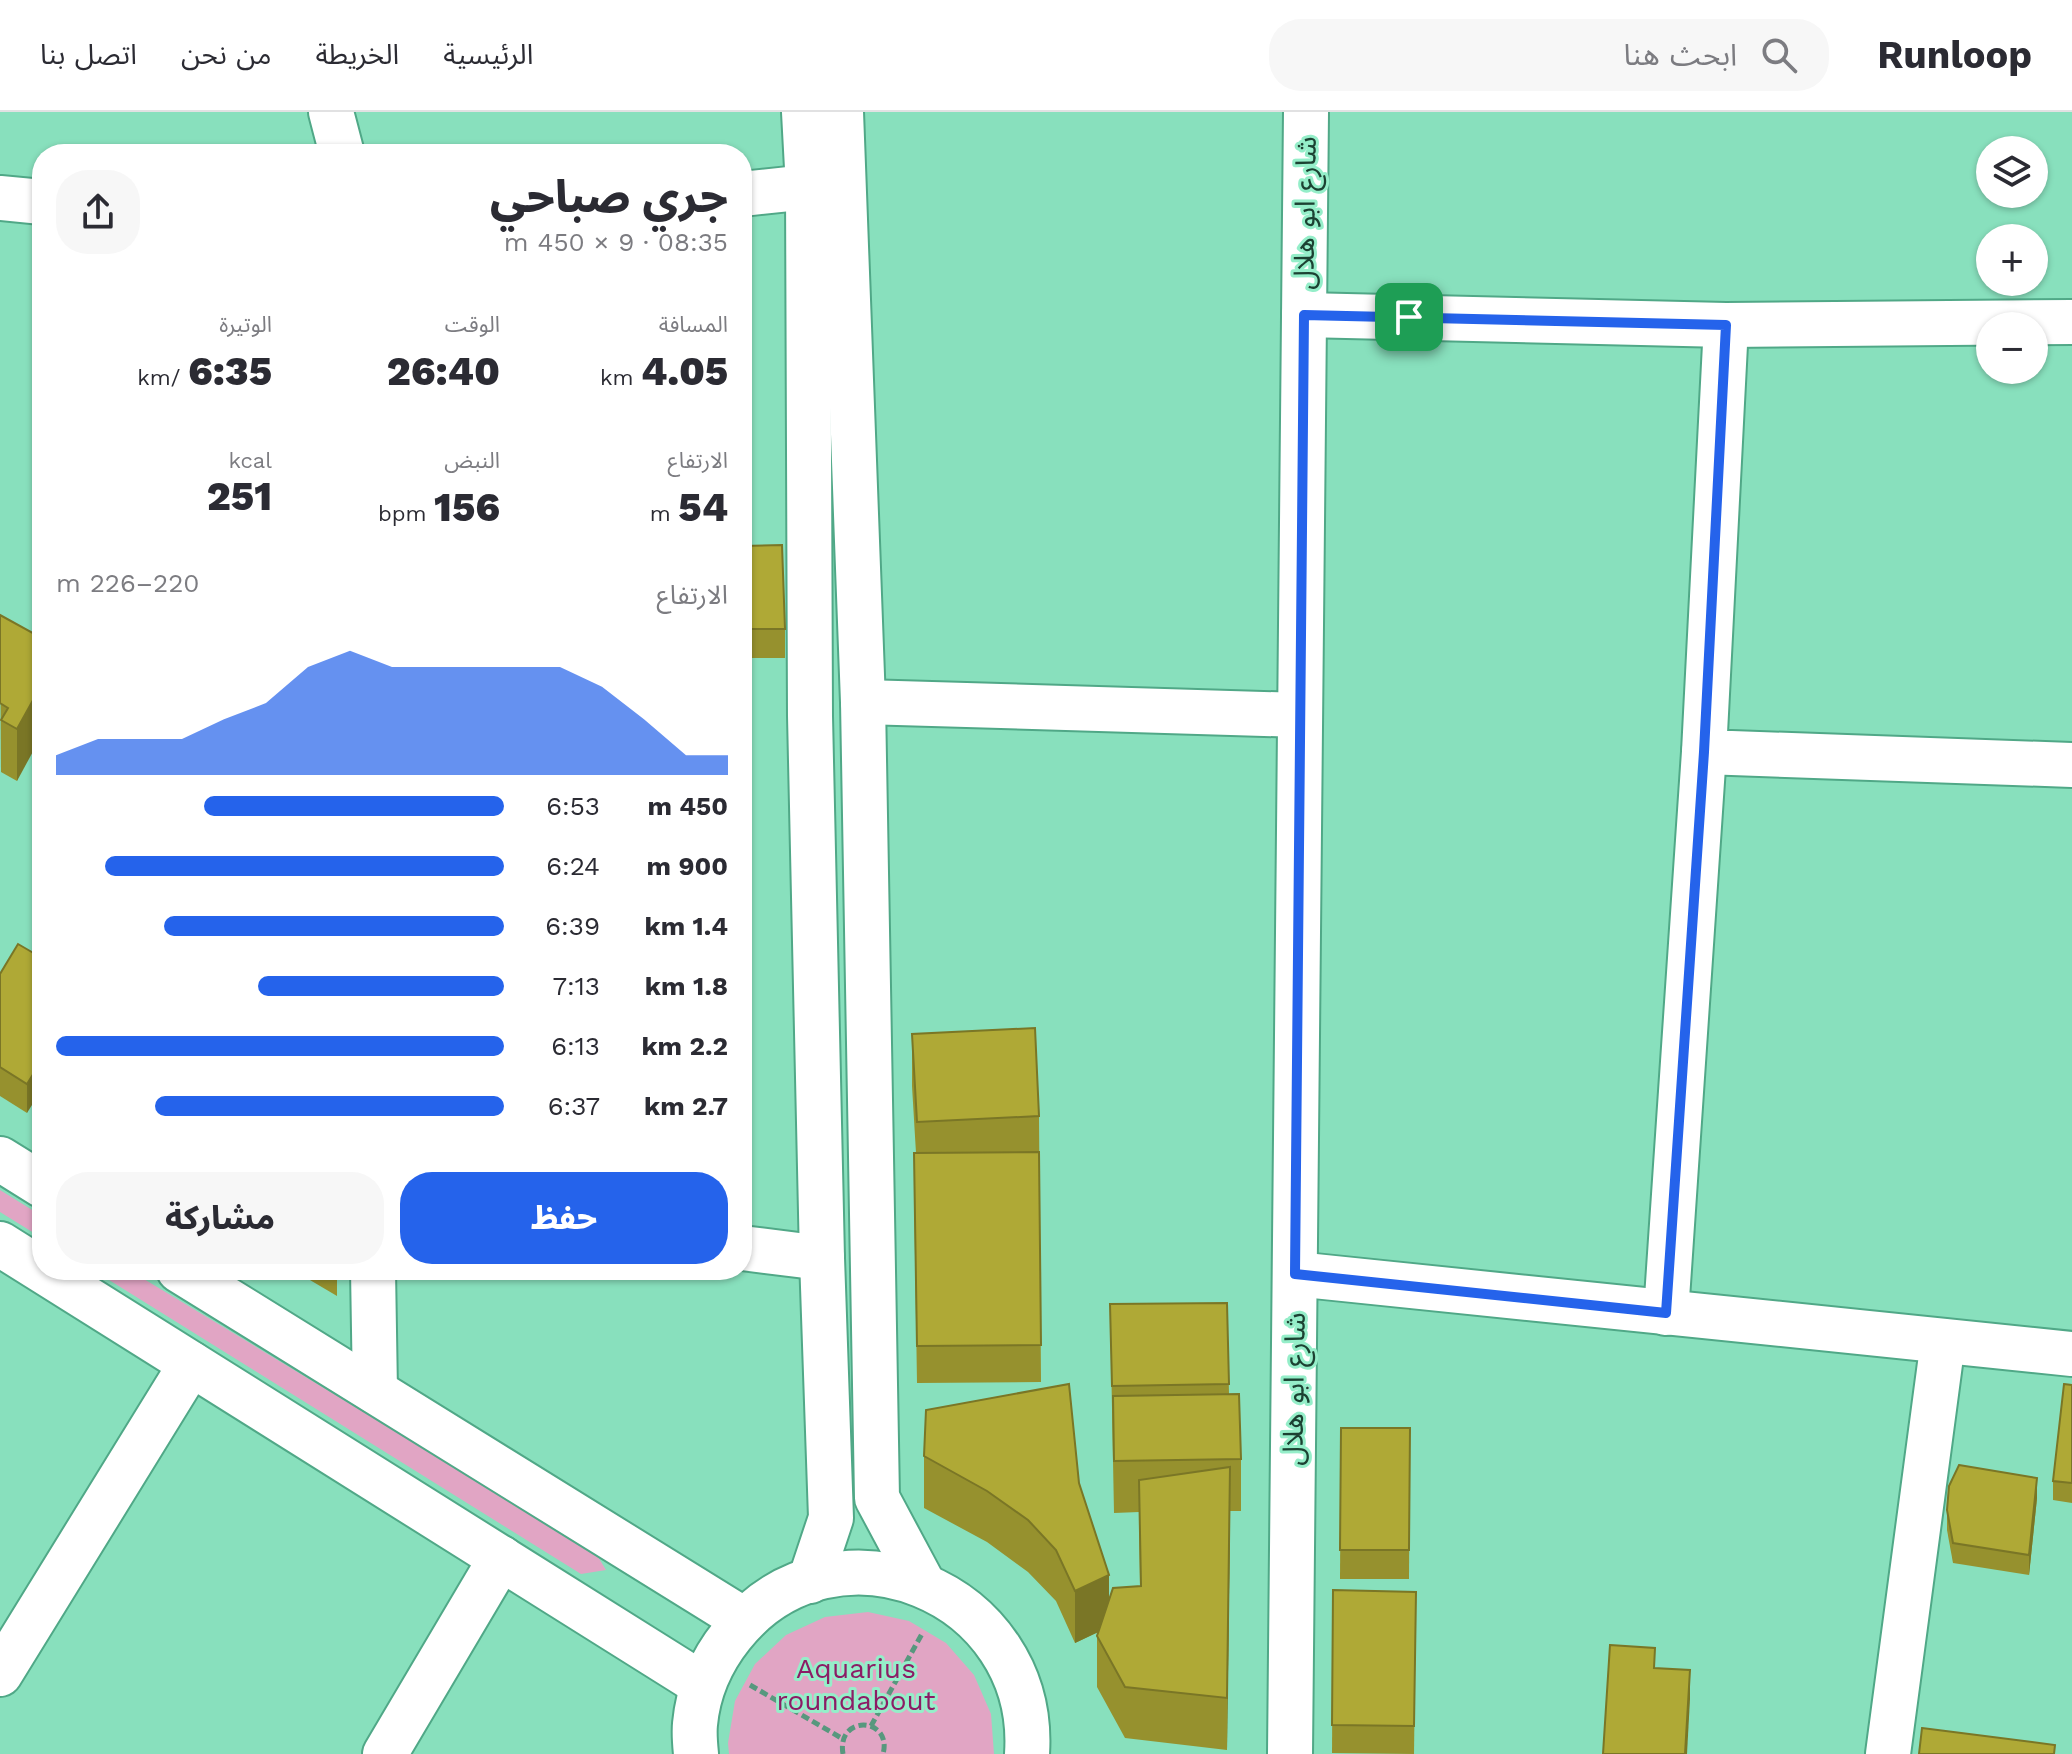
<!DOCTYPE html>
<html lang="ar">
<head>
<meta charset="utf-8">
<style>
	:root { --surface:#fff; --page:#f7f7f7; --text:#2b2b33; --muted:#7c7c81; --line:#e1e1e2; --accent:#2563eb }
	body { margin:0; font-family:"Work Sans","Noto Sans Arabic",sans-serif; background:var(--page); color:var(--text); direction:rtl; height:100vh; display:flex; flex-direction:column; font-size:30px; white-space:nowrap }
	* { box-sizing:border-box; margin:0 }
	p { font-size:26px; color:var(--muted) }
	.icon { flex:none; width:44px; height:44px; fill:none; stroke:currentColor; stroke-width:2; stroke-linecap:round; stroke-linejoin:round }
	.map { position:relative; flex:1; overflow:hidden; direction:ltr }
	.panel { position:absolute; left:32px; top:32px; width:720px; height:1136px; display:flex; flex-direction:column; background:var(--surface); border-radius:32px; box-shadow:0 2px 6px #0004; direction:rtl }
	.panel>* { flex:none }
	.fabs { position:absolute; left:1976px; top:24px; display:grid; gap:16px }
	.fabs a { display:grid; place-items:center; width:72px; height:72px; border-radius:50%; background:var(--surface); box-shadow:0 2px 6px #0004; font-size:40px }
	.pin { position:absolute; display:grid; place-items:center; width:68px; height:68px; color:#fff; margin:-34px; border-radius:16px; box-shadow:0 4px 12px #0006 }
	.round { display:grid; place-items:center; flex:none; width:84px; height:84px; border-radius:32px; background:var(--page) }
	.overview { display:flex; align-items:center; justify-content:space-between; height:136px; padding:0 24px }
	h1 { font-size:44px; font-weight:800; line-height:60px }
	.stats { display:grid; grid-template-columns:repeat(3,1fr); gap:12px; height:136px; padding:8px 24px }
	.stats div { display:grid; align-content:center }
	.stats b { font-size:40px; font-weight:800 }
	.stats small { font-size:22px; font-weight:400 }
	.stats p { font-size:22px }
	.chart { height:224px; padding:16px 24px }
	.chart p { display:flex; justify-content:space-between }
	.chart svg { width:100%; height:144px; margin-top:8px; fill:var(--accent); opacity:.7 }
	.primary-button { display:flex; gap:16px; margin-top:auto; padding:16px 24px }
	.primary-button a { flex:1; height:92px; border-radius:32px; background:var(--accent); color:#fff; font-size:32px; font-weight:800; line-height:92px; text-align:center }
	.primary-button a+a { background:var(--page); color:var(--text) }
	ul { padding:0 24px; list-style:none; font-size:26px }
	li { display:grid; grid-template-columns:128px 96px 1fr; align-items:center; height:60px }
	li i { height:20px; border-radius:10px; background:var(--accent) }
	header { display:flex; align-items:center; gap:48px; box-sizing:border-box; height:112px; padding:0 40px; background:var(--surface); border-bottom:2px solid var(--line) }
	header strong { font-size:38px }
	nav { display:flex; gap:44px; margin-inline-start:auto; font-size:28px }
	.search { width:560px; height:72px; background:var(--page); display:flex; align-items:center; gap:20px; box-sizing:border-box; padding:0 28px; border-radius:32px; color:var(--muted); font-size:30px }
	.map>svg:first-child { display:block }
	.green { fill:#e1a5c4 }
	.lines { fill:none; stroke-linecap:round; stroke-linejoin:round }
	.minor-casing { stroke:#50a887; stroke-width:48 }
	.major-casing { stroke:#50a887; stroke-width:48 }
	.path { stroke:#57987e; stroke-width:5; stroke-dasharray:8 4; stroke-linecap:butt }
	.minor { stroke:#fff; stroke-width:44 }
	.major { stroke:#fff; stroke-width:44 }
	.wall { fill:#96912e }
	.shaded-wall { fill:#7a7626 }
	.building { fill:#afa936; stroke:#7a7626; stroke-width:2 }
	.route-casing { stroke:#fff; stroke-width:16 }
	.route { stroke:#2563eb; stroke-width:10 }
	.labels { text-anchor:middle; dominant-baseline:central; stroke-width:6; stroke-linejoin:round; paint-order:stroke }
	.street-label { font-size:28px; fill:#1c4132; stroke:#95eec9 }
	.park-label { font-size:28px; fill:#8c1c65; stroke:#95eec9 }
</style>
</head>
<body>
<header>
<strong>Runloop</strong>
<div class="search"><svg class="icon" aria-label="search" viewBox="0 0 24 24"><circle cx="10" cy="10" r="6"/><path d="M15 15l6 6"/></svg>ابحث هنا</div>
<nav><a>الرئيسية</a><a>الخريطة</a><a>من نحن</a><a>اتصل بنا</a></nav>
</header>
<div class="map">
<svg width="2072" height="1642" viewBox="0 0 2072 1642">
	<rect width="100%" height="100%" fill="#88e0bd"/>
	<g class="green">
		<polygon points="0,1078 42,1104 42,1126 0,1100"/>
		<polygon points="93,1158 129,1158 595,1440 606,1458 581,1462"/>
		<polygon points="868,1500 909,1509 946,1531 974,1563 991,1602 994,1642 729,1642 728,1631 735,1589 755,1552 786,1523 825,1505"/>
	</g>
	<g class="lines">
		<defs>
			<g id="minor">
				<polyline points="331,0 342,42"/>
				<polyline points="804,0 808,75 810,604 822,1146 831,1406 810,1469"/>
				<polyline points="841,0 863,590 877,1386 923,1472"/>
				<polyline points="742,82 808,75"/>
				<polyline points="0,86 42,90"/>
				<polyline points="1304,203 1726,213 2072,210"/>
				<polyline points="1726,213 1704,640 2072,653"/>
				<polyline points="863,590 1300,603"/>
				<polyline points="742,1136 822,1146"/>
				<polyline points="373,1158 375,1279"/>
				<polyline points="1295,1162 2072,1242"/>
				<polyline points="1666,1201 1704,640"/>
				<polyline points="0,1562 191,1252"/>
				<polyline points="385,1642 501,1446"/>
				<path d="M 696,1642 C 695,1632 694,1622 695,1612 C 698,1579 712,1548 732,1523 C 834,1395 1038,1479 1027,1642"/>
				<polyline points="1290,1642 1306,0"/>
				<polyline points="1888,1642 1943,1229"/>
			</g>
			<g id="major">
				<polyline points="0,1047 42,1073"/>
				<polyline points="0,1132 703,1573"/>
				<polyline points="179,1158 744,1508"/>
			</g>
		</defs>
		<use href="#minor" class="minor-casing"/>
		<use href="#major" class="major-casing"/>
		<g class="path">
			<polyline points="750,1573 843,1627"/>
			<polyline points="871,1614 923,1520"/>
			<path d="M 843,1642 C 836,1602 893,1605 883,1642"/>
		</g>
		<use href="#minor" class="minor"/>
		<use href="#major" class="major"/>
	</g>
	<g class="wall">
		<polygon points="742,366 745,374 745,412 742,412"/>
		<polygon points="742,434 785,517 785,546 742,546"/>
		<polygon points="0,503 42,526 17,669 1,660"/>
		<polygon points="42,846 27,1001 0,984 0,862"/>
		<polygon points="912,922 1039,1004 1041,1270 917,1271 914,1079 916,1041 912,974"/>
		<polygon points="293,1158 335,1158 337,1164 337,1184"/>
		<polygon points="1227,1191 1229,1282 1241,1347 1241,1399 1230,1399 1227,1638 1125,1626 1097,1575 1097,1524 1098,1520 1075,1531 1056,1489 1028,1460 987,1430 924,1396 924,1344 1079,1371 1109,1489 1140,1474 1139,1400 1114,1401 1110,1192"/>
		<polygon points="2072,1273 2072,1391 2053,1388 2053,1369"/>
		<polygon points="1341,1316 1410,1316 1409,1467 1340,1467"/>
		<polygon points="2037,1386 2029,1463 1953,1451 1947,1418 1947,1398"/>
		<polygon points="1333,1478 1416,1480 1414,1642 1332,1641"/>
	</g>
	<g class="shaded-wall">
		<polygon points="42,572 42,623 17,669 17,617"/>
		<polygon points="42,948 42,977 27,1001 27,972"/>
		<polygon points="1230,1355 1230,1407 1227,1638 1227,1586"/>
		<polygon points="2037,1366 2037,1386 2029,1463 2029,1443"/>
		<polygon points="1109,1463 1109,1515 1075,1531 1075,1479"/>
		<polygon points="1690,1558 1690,1587 1687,1642 1685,1642"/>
	</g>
	<g class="building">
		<polygon points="782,433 785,517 742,517 742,434"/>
		<polygon points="0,503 42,526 42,572 17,617 1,608 8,596 0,591"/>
		<polygon points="18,832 42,846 42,948 27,972 0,955 0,862"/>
		<polygon points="1035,916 1039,1004 917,1010 912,922"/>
		<polygon points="1039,1040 1041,1233 917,1234 914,1041"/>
		<polygon points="326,1158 335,1158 337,1164"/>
		<polygon points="1227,1191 1229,1272 1112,1274 1110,1192"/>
		<polygon points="1069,1272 1079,1371 1109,1463 1075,1479 1056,1438 1028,1408 987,1379 924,1344 926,1298"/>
		<polygon points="2064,1272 2072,1273 2072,1371 2053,1369"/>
		<polygon points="1239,1282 1241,1347 1114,1349 1113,1284"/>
		<polygon points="1341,1316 1410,1316 1409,1438 1340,1438"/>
		<polygon points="1959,1353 2037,1366 2029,1443 1953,1431 1947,1398 1949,1374"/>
		<polygon points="1230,1355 1227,1586 1125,1575 1097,1524 1113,1476 1141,1474 1139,1368"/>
		<polygon points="1333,1478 1416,1480 1414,1614 1332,1613"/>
		<polygon points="1610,1533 1655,1536 1654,1556 1690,1558 1685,1642 1603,1642"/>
		<polygon points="1922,1616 2055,1633 2054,1642 1919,1642"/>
	</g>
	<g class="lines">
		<defs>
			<polygon id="route" points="1304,203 1726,213 1704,640 1666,1201 1295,1162"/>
		</defs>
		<use href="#route" class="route-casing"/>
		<use href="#route" class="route"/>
	</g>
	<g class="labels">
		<g class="street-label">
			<text transform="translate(1305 101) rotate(-89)">شارع ابو هلال</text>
			<text transform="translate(1294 1277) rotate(-89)">شارع ابو هلال</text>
		</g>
		<g class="park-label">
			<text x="856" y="1556">Aquarius<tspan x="856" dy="32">roundabout</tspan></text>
		</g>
	</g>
</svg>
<div class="fabs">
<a><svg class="icon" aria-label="layers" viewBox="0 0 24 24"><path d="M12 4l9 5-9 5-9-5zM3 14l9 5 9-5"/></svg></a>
<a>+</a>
<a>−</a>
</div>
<div class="pin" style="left:1409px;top:205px;background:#1e9e55"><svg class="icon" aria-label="arrive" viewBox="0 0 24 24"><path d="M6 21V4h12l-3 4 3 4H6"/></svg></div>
<section class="panel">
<div class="overview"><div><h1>جري صباحي</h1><p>08:35 · 9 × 450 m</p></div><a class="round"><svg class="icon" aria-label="share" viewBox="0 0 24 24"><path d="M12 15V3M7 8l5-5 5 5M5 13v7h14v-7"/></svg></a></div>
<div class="stats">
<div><p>المسافة</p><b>4.05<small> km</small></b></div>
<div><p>الوقت</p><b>26:40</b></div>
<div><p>الوتيرة</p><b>6:35<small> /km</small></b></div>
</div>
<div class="stats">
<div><p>الارتفاع</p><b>54<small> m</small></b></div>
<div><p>النبض</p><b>156<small> bpm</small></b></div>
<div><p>kcal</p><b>251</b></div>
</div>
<div class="chart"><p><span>الارتفاع</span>220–226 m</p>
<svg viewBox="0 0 160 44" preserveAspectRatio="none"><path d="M0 44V38L10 33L20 33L30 33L40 27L50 22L60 11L70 6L80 11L90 11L100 11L110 11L120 11L130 17L140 27L150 38L160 38V44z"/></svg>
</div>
<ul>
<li><b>450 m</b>6:53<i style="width:67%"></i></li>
<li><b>900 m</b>6:24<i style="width:89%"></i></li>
<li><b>1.4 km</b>6:39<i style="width:76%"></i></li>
<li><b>1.8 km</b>7:13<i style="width:55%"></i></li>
<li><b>2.2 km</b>6:13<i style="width:100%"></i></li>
<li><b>2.7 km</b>6:37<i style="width:78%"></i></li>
</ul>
<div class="primary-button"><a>حفظ</a><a>مشاركة</a></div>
</section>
</div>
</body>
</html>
